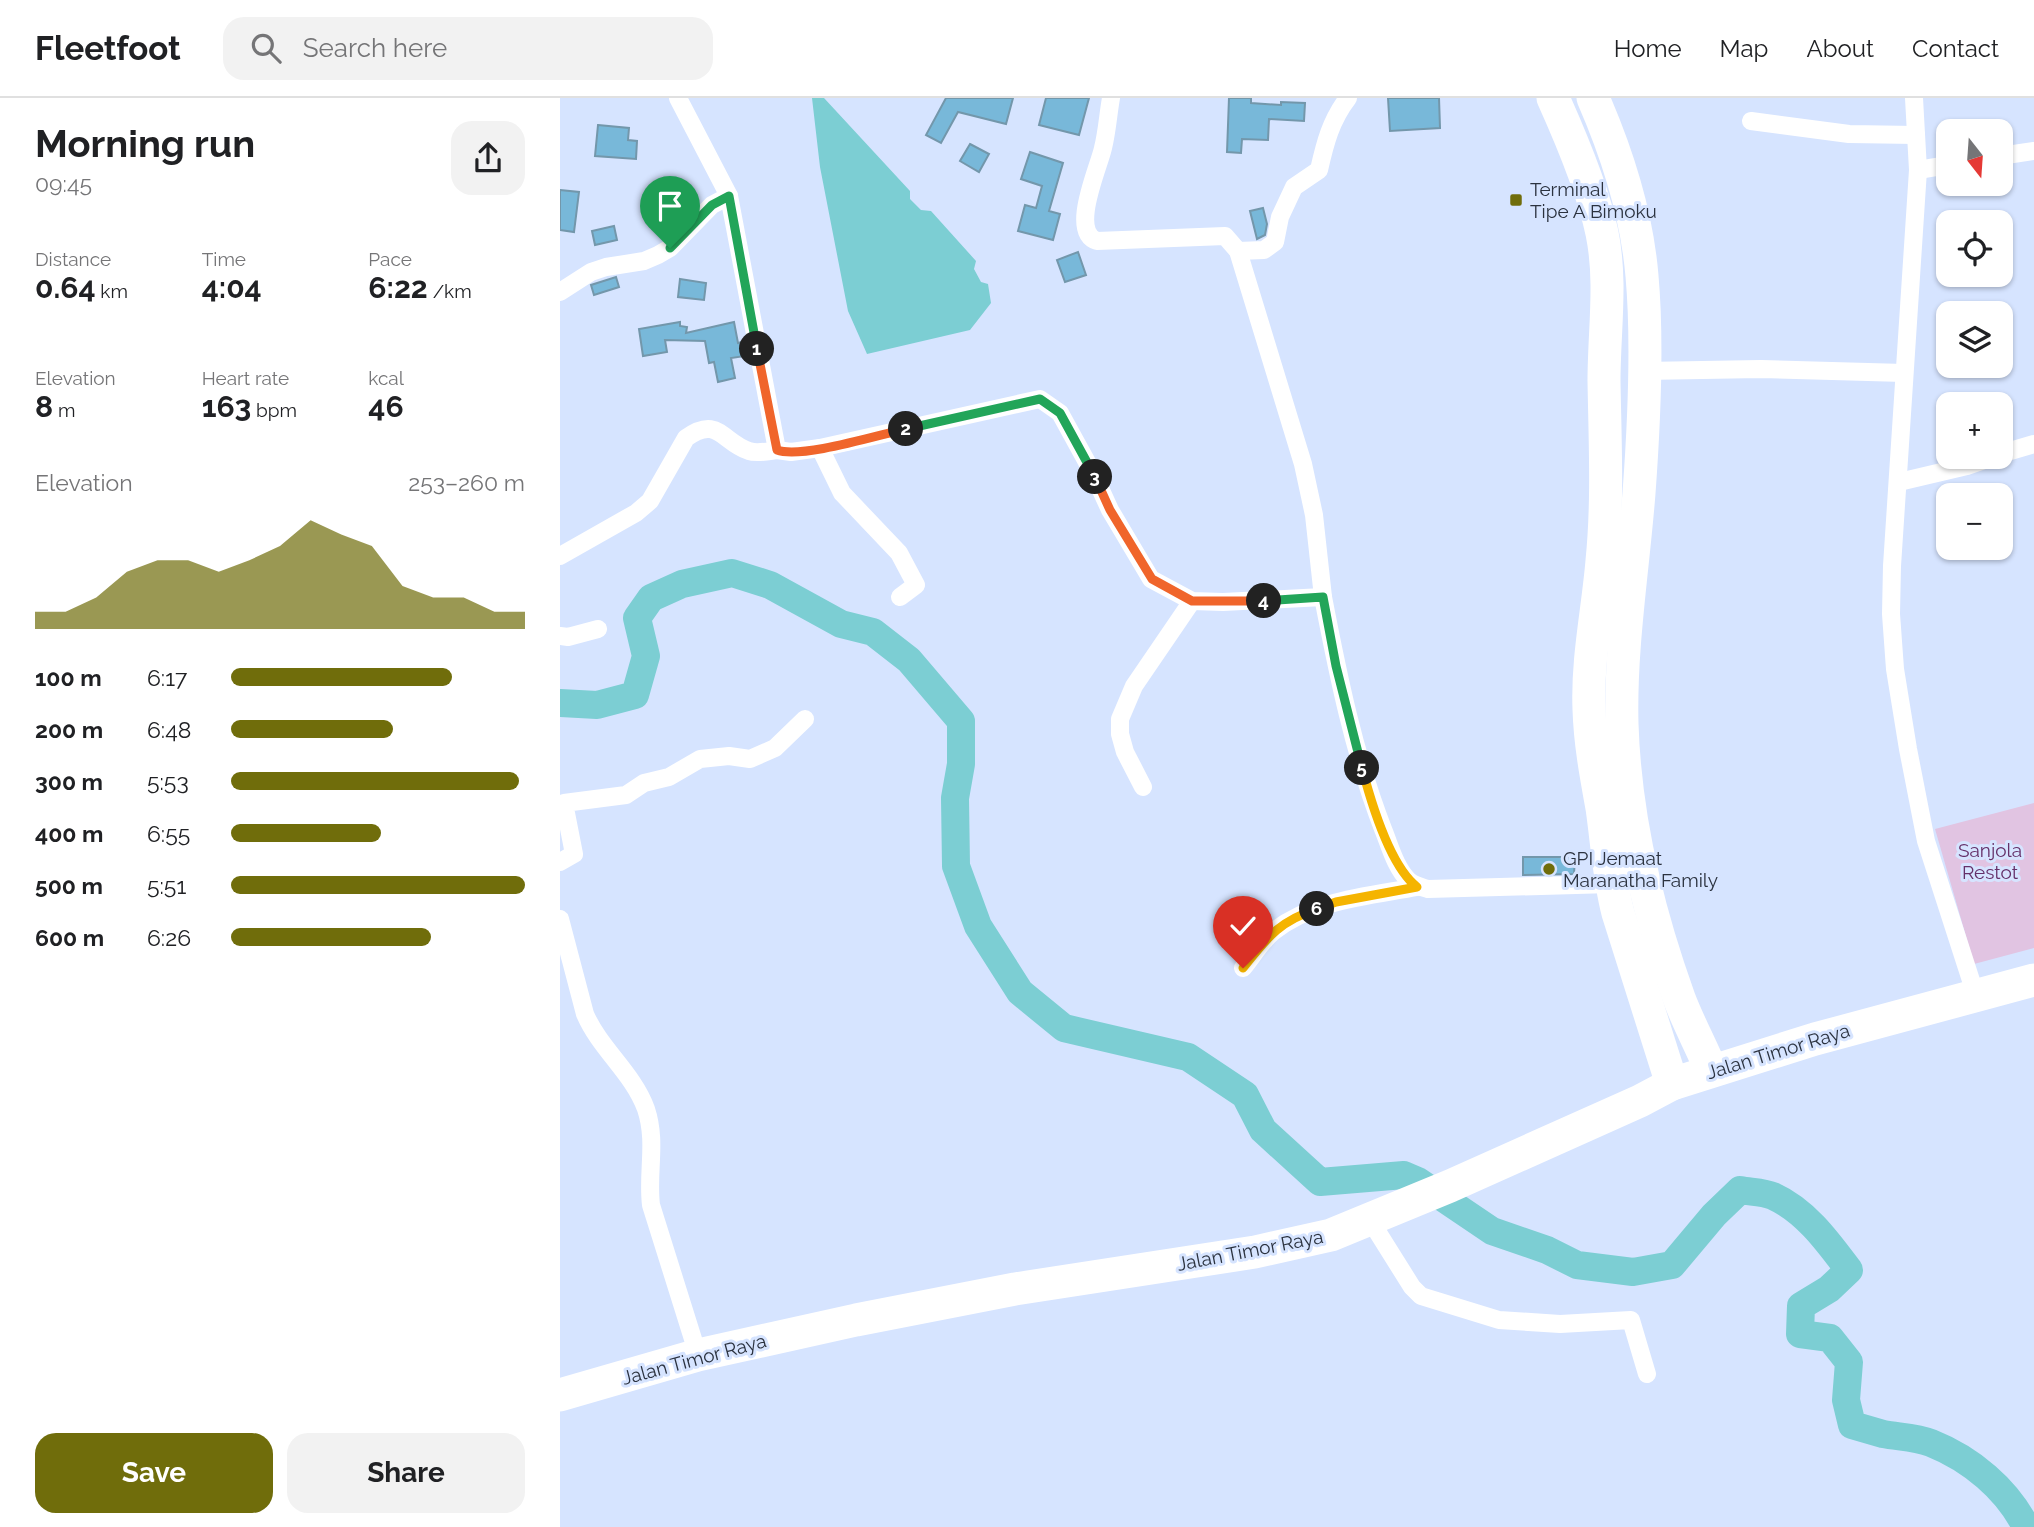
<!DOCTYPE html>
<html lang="en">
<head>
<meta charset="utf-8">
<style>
	:root { --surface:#fff; --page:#f2f2f2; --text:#202124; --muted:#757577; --line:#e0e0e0; --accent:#706d0b }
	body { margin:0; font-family:Raleway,sans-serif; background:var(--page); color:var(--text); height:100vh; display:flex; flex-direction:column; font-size:26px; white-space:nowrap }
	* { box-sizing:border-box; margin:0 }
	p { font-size:23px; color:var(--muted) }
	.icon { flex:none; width:38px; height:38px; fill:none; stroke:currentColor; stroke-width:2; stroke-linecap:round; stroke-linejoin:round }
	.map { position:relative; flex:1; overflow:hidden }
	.panel { display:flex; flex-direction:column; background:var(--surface); width:560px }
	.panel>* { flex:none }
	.needle { width:46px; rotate:163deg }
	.tools { position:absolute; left:1376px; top:21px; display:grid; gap:14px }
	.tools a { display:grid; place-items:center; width:77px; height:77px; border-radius:14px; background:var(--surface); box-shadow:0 2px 5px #0004; font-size:35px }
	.pin { position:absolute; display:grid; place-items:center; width:60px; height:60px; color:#fff; margin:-72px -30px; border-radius:50% 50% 50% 0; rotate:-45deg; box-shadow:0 0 7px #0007 }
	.pin .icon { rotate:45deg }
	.km { position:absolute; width:35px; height:35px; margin:-18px; border-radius:50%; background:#222; color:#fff; font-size:19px; line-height:35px; text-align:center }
	.round { display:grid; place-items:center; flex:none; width:74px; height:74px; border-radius:21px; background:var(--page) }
	.head { display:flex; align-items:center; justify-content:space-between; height:119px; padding:0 35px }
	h1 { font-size:38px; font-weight:700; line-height:52px }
	.figures { display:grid; grid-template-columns:repeat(3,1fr); gap:10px; height:119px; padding:7px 35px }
	.figures div { display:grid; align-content:center }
	.figures b { font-size:30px; font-weight:700 }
	.figures small { font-size:19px; font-weight:400 }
	.figures p { font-size:19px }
	.chart { height:196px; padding:14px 35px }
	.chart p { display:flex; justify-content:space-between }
	.chart svg { width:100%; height:126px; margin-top:7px; fill:var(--accent); opacity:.7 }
	.button { display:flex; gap:14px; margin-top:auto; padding:14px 35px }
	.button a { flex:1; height:80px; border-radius:21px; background:var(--accent); color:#fff; font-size:28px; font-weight:700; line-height:80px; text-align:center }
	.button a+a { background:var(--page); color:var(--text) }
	ul { padding:0 35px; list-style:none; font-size:23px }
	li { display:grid; grid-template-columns:112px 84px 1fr; align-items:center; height:52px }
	li i { height:18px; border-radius:9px; background:var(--accent) }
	header { display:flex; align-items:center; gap:42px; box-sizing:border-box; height:98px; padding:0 35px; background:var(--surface); border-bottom:2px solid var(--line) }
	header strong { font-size:33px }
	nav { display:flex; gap:38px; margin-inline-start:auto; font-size:24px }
	.search { width:490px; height:63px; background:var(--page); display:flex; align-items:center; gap:18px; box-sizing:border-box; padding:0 24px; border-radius:21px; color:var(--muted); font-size:26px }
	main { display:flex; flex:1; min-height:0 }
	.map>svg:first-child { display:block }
	.green { fill:#e1c4e2 }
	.water { fill:#7cced3 }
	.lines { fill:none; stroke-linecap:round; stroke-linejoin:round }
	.river { stroke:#7cced3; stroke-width:28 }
	.building { fill:#78b8d9; stroke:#7397ab; stroke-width:2 }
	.street { stroke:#fff; stroke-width:18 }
	.highway { stroke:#fff; stroke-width:33 }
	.split-1-casing { stroke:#fff; stroke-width:14 }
	.split-2-casing { stroke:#fff; stroke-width:14 }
	.split-3-casing { stroke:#fff; stroke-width:14 }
	.split-4-casing { stroke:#fff; stroke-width:14 }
	.split-5-casing { stroke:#fff; stroke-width:14 }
	.split-6-casing { stroke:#fff; stroke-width:14 }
	.split-7-casing { stroke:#fff; stroke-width:14 }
	.split-1 { stroke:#22a559; stroke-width:9 }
	.split-2 { stroke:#f0652b; stroke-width:9 }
	.split-3 { stroke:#22a559; stroke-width:9 }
	.split-4 { stroke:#f0652b; stroke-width:9 }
	.split-5 { stroke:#22a559; stroke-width:9 }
	.split-6 { stroke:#f5b400; stroke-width:9 }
	.split-7 { stroke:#f5b400; stroke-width:9 }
	.poi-dot { fill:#706d0b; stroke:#d6e4ff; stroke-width:2.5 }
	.labels { text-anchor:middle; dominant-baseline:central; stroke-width:6; stroke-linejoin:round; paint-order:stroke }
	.poi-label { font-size:19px; fill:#2b323f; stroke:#d6e4ff; text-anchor:start }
	.park-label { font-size:19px; fill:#653069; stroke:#d6e4ff }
	.street-label { font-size:19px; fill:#2b323f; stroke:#d6e4ff }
</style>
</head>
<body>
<header>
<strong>Fleetfoot</strong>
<div class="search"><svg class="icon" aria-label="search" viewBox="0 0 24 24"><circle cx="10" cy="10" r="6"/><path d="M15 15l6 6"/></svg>Search here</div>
<nav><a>Home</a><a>Map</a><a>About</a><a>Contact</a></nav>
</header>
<main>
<section class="panel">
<div class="head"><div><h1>Morning run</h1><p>09:45</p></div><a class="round"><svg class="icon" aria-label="share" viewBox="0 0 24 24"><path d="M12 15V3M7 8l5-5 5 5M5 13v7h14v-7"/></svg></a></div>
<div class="figures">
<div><p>Distance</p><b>0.64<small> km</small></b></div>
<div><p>Time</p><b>4:04</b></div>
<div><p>Pace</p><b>6:22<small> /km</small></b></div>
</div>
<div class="figures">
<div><p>Elevation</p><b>8<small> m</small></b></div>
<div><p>Heart rate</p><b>163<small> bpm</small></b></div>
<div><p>kcal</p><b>46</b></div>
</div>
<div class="chart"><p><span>Elevation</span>253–260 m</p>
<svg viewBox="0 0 160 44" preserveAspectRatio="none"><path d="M0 44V38L10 38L20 33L30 24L40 20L50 20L60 24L70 20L80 15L90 6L100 11L110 15L120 29L130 33L140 33L150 38L160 38V44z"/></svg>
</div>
<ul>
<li><b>100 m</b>6:17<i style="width:75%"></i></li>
<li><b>200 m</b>6:48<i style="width:55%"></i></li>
<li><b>300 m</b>5:53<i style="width:98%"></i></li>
<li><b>400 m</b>6:55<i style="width:51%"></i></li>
<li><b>500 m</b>5:51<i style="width:100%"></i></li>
<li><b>600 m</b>6:26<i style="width:68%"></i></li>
</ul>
<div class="button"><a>Save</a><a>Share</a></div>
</section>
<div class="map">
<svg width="1474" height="1429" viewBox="0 0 1474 1429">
	<rect width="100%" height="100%" fill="#d6e4ff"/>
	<polygon class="green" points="1474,705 1474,850 1414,866 1375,731"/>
	<polygon class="water" points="252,0 264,0 350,93 350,101 361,112 371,113 416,163 414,171 421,184 428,186 431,205 410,232 307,256 288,213 260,69"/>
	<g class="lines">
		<path class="river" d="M 0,605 L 37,607 L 75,597 L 86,558 L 77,520 L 91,500 L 122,486 L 172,475 L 210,487 L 281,526 L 313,534 L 349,562 L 401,623 L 401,666 L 395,700 L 396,768 L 418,828 L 460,894 L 504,930 L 628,959 L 685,997 L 703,1032 L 760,1084 L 844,1077 L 858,1083 L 932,1133 L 987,1152 L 1017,1167 L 1073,1174 L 1112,1167 L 1154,1117 L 1180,1092 C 1191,1094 1204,1094 1213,1098 C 1246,1113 1268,1144 1289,1172 L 1269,1191 L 1241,1208 L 1240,1236 L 1270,1240 L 1289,1264 L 1286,1302 L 1292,1327 C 1302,1330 1313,1333 1323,1336 C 1339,1339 1356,1339 1371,1345 C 1411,1361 1447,1391 1466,1429"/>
	</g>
	<g class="building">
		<polygon points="386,0 453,0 446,26 398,14 381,45 366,37"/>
		<polygon points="486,0 529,0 519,37 479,27"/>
		<polygon points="669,0 691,0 691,5 721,7 721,4 745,5 744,23 709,21 708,42 682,41 681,55 667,54"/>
		<polygon points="828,0 879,0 880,30 830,33"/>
		<polygon points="38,27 69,30 68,42 77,43 76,61 35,58"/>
		<polygon points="410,46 429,56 419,74 400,63"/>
		<polygon points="470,54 503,65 489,113 500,116 493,142 458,133 465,107 476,110 482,88 461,81"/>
		<polygon points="0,92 19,94 14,134 0,132"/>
		<polygon points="703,110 707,126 705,137 697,141 690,113"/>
		<polygon points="54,128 57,142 35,147 32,133"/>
		<polygon points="518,154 526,177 505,184 497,162"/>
		<polygon points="56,179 59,189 34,197 31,187"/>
		<polygon points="120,181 146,185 144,202 118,199"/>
		<polygon points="120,224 120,228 127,229 126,235 174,224 178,245 182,244 185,258 171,260 175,280 158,284 154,264 149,265 145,243 105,242 107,254 83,258 79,231"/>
		<polygon points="963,759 1015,759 1014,776 963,777"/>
	</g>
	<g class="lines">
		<g class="street">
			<path d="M 118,0 L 169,98 L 217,352 L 231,354 L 260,350 L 480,301 L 500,315 L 534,377 L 550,412 L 591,481 L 632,503 L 663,504 L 763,499 L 754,417 L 743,366 L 678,153 L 665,138 L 537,143 C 509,134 539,69 543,50 C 547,34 548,17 551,0"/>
			<polyline points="1354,0 1358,72 1332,468 1331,516 1335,571 1348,651 1366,743 1416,898"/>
			<polyline points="1191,23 1289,36 1356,37"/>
			<polyline points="1440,58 1474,53"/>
			<polyline points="1358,72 1388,67"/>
			<path d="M 678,153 L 704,152 L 715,144 L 720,119 L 734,89 L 759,72 C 765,45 771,22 788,0"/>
			<polyline points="0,194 31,174 46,169 84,163 98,157 110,150 152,107 169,98"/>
			<polyline points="1083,273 1201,271 1344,275"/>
			<polyline points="260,350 282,395 339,455 356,487 340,499"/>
			<polyline points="1440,356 1474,346"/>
			<polyline points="1339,384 1407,368 1433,359"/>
			<path d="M 0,458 L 76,415 L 90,403 L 126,340 C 158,317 162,344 189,353 C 197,356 209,353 217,352"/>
			<path d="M 763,499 C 778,577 794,656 823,731 C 830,748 835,769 849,783 C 855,788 861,789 868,791 L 1051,786"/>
			<polyline points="0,538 8,539 38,531"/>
			<polyline points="583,689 565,654 560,636 560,621 574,588 632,503"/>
			<polyline points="0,764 14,756 4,705 66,697 84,685 109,679 140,661 169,658 190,661 215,650 245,621"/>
			<path d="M 0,821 L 25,916 C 40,951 73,975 86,1011 C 97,1044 87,1074 91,1107 L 138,1257"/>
			<path d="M 683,870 C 693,858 702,842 714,833 C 754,802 809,798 857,789"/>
			<polyline points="810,1122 852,1189 861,1198 939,1222 1000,1226 1071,1222 1087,1276"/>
		</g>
		<g class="highway">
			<path d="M 993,0 C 1011,40 1033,92 1042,135 C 1052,184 1044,233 1044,283 C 1045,343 1048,403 1042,463 C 1038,512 1027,560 1029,611 C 1030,645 1036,677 1042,710 C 1047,745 1049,781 1058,815 L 1112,986"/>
			<path d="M 1033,0 C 1057,55 1077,118 1082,178 C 1088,245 1084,327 1079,395 C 1073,472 1060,549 1062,626 C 1065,719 1088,814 1119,900 C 1128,924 1141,948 1151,972"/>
			<polyline points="0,1297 138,1257 296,1222 455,1191 695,1154 771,1137 890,1088 1080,1003 1112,986 1255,941 1474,882"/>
		</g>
	</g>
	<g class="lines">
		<defs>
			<polyline id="split-1" points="110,150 152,107 169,98 197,251"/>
			<path id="split-2" d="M 197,251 L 217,352 C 241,361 318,337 346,331"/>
			<polyline id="split-3" points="346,331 480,301 500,315 535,379"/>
			<polyline id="split-4" points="535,379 550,412 592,481 632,503 704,503"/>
			<polyline id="split-5" points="704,503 763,499 776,568 802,670"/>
			<path id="split-6" d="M 757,811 L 776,804 L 857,789 C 830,768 811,704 802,670"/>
			<path id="split-7" d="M 683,870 C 707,840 719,823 757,811"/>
		</defs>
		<use href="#split-1" class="split-1-casing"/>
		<use href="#split-2" class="split-2-casing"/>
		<use href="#split-3" class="split-3-casing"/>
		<use href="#split-4" class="split-4-casing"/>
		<use href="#split-5" class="split-5-casing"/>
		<use href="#split-6" class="split-6-casing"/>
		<use href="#split-7" class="split-7-casing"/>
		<use href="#split-1" class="split-1"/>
		<use href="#split-2" class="split-2"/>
		<use href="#split-3" class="split-3"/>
		<use href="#split-4" class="split-4"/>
		<use href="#split-5" class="split-5"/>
		<use href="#split-6" class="split-6"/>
		<use href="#split-7" class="split-7"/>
	</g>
	<g class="poi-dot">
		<rect x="949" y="95" width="14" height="14" rx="3.5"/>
		<circle cx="989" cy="771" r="7"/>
	</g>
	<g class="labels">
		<g class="poi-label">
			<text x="970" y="91">Terminal<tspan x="970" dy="22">Tipe A Bimoku</tspan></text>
			<text x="1003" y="760">GPI Jemaat<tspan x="1003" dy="22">Maranatha Family</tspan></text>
		</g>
		<g class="park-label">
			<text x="1430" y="752">Sanjola<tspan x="1430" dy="22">Restot</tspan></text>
		</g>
		<g class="street-label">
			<text transform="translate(1218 953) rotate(-17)">Jalan Timor Raya</text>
			<text transform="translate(690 1152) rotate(-11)">Jalan Timor Raya</text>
			<text transform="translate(134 1261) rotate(-15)">Jalan Timor Raya</text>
		</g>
	</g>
</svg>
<div class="tools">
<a><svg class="needle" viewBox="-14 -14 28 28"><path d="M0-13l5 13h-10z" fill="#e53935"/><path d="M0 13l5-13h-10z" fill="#757577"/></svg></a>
<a><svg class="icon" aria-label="locate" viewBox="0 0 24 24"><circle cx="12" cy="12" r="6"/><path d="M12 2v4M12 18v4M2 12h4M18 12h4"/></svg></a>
<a><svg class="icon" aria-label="layers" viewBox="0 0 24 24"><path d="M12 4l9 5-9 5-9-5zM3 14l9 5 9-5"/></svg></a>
<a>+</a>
<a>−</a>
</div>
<div class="pin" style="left:110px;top:150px;background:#1e9e55"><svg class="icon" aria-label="arrive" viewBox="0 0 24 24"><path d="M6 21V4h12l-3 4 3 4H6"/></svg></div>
<div class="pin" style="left:683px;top:870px;background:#d93025"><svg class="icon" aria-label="check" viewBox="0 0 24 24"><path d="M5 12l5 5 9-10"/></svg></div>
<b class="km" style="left:197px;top:251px">1</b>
<b class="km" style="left:346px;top:331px">2</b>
<b class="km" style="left:535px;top:379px">3</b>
<b class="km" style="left:704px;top:503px">4</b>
<b class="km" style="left:802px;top:670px">5</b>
<b class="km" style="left:757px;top:811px">6</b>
</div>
</main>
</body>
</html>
